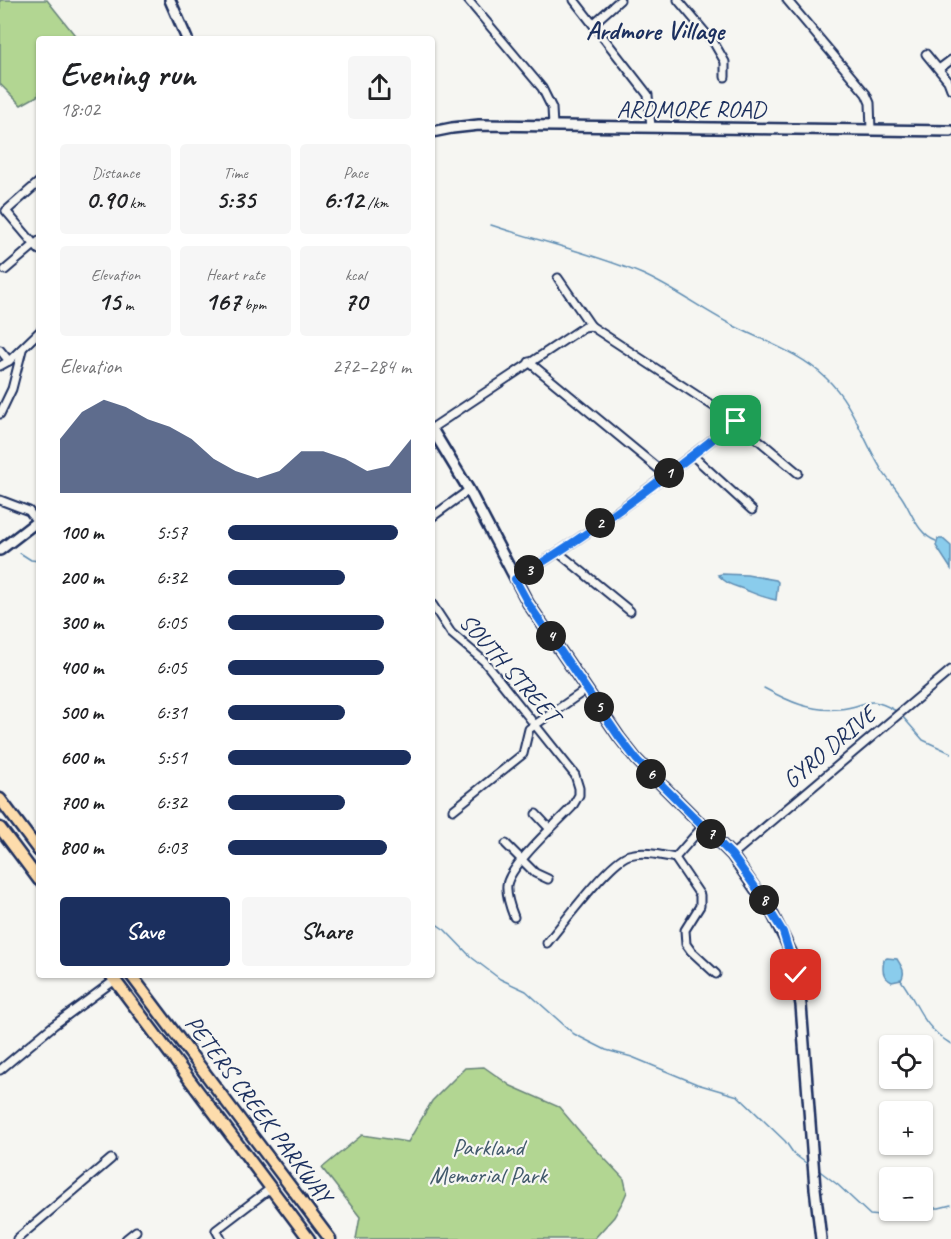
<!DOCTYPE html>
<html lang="en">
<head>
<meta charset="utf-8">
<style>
	:root { --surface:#fff; --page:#f6f6f6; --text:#202124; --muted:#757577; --accent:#1b2f5e }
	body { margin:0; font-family:Caveat,sans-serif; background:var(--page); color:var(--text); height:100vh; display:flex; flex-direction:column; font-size:22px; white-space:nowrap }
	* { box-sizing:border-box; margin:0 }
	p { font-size:20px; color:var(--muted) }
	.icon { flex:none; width:33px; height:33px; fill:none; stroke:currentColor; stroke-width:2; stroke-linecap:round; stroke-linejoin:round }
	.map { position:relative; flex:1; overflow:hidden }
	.sheet { position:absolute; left:36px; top:36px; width:399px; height:942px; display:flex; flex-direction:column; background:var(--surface); border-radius:6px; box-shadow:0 2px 4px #0004 }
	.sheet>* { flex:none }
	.buttons { position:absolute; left:879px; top:1035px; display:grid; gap:12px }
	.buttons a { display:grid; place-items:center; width:54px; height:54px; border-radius:6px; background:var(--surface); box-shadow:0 2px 4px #0004; font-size:30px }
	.pin { position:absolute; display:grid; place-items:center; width:51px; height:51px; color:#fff; margin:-26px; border-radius:12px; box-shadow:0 3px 9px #0006 }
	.km { position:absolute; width:30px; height:30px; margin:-15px; border-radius:50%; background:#222; color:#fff; font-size:16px; line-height:30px; text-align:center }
	.round { display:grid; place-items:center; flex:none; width:63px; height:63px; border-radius:6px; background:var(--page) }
	.headline { display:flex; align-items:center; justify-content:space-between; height:102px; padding:0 24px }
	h1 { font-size:33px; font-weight:700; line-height:45px }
	.metrics { display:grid; grid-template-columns:repeat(3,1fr); gap:9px; height:102px; padding:6px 24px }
	.metrics div { display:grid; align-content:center; border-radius:6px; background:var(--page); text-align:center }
	.metrics b { font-size:26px; font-weight:700 }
	.metrics small { font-size:16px; font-weight:400 }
	.metrics p { font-size:16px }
	.chart { height:168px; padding:12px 24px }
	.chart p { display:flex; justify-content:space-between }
	.chart svg { width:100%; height:108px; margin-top:6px; fill:var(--accent); opacity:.7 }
	.action { display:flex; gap:12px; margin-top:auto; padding:12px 24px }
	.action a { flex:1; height:69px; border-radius:6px; background:var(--accent); color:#fff; font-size:24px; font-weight:700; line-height:69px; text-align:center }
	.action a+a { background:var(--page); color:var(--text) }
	ul { padding:0 24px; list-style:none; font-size:20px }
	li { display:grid; grid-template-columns:96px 72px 1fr; align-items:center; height:45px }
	li i { height:15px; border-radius:8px; background:var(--accent) }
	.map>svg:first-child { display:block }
	.green { fill:#b2d692; stroke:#668278; stroke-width:1.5 }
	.water { fill:#8accec; stroke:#5e8db3; stroke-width:1.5 }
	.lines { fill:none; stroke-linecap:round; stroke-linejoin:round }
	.stream { stroke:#5e8db3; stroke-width:1.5 }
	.street-casing { stroke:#1b2f5e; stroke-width:11 }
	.secondary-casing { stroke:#1b2f5e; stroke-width:14 }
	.primary-casing { stroke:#1b2f5e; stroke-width:15 }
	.street { stroke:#f6f6f2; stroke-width:7 }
	.secondary { stroke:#f6f6f2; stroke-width:9 }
	.primary { stroke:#fddcac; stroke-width:10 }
	.route-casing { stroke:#fff; stroke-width:12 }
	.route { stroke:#1a73e8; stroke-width:8 }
	.labels { text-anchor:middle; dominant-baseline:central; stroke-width:4.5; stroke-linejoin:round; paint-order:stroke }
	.street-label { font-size:24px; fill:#1b2f5e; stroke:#f6f6f2 }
	.park-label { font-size:24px; fill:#41596b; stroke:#f6f6f2 }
	.neighbourhood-label { font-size:26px; font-weight:bold; fill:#1b2f5e; stroke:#f6f6f2 }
</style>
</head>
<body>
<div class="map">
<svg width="951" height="1239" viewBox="0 0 951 1239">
	<rect width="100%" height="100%" fill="#f6f6f2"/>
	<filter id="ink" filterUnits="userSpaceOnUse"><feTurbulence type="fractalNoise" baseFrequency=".0167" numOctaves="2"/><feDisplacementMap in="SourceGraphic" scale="12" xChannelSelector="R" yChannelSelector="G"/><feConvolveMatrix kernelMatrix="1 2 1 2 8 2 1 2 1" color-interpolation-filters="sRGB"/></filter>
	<g filter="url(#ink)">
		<g class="green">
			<polygon points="0,0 47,0 78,39 39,39 39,95 21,105 0,84"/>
			<polygon points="484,1067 511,1086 559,1107 586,1139 624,1179 627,1192 623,1201 614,1217 594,1239 356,1239 360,1217 322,1168 362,1135 408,1142 432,1101 465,1068"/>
		</g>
		<g class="water">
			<polygon points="938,539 943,539 951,546 951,569 936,546"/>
			<path d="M 722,574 L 747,575 L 776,580 L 778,582 L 776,600 C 765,598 758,595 748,591 C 735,585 730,587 718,575 Z"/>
			<path d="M 887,958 L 897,959 C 902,967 906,972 901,980 L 892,982 C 882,977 882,970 884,960 Z"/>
		</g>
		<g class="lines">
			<g class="stream">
				<path d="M 491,225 C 541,242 593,253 642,274 C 674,288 704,311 736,327 C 768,343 800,353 826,378 C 852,402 862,437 880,467 C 886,478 896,488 903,499 C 913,515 918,534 936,541"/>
				<polyline points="20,553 31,560 39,561"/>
				<path d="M 764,688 C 788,701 811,712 839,709 C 868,707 865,693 896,711"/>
				<polyline points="902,716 923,740 951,753"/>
				<polyline points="432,921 445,930 471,957 500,979 526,991 574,1034 606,1050 632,1057 697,1084 738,1096 785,1141 794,1154 810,1166"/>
				<path d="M 900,979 C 919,1004 920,1025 951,1044"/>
				<polyline points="817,1169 838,1185 870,1215 881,1216 890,1209"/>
				<polyline points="922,1208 939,1208 951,1205"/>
			</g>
			<defs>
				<g id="street">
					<polyline points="468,0 542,88 552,108 553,126"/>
					<polyline points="574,0 648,95 651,127"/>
					<polyline points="678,0 714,43 725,62 725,77"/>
					<polyline points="787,0 866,94 870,103 871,130"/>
					<polyline points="594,23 620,0"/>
					<polyline points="926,54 948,81 951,89"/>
					<polyline points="939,69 951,60"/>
					<polyline points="39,182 6,211 39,250"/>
					<polyline points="5,270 39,241"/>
					<polyline points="558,278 591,326 736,421 798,473"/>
					<polyline points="0,350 9,361"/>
					<polyline points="529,362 666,475"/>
					<polyline points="0,366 9,361 39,332"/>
					<polyline points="0,414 12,389 22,350"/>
					<polyline points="432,428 584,327 591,326"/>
					<polyline points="692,455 752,510"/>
					<polyline points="0,500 29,511 37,522"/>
					<polyline points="432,517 469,490"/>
					<polyline points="559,553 630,611"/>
					<path d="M 515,579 C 593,533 664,477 736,421"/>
					<path d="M 432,604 L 451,633 L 484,661 L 575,775 L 579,788 L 579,795 L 572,807 C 557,823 510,865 507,885 C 506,896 510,907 514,917"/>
					<polyline points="453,810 523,754 529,729 587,689"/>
					<polyline points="536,814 550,829"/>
					<polyline points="506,844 535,873 548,879"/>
					<polyline points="732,855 951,670"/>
					<polyline points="675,858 700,895 700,906 685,930 686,944 691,951 716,974"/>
					<path d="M 547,943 C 562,925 610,860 629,855 C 645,851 659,855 675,858 L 703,826"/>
					<polyline points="0,1070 54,1025 115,980"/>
					<polyline points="17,1239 111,1159"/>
					<polyline points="126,1239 136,1231"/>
					<polyline points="221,1239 216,1230 271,1188"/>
				</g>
				<g id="secondary">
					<polyline points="170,0 187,39"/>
					<polyline points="432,132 452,128 479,125 951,131"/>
					<polyline points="432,429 469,490 528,603 619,737 637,760 732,855 772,913 791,952 801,1005 815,1188 821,1239"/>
					<polyline points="0,550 39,520"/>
				</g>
				<g id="primary">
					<polyline points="0,799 39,851"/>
					<polyline points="0,828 39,880"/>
					<polyline points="111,975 309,1239"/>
					<polyline points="131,975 330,1239"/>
				</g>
			</defs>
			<use href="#street" class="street-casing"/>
			<use href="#secondary" class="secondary-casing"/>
			<use href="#primary" class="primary-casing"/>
			<use href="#street" class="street"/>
			<use href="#secondary" class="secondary"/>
			<use href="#primary" class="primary"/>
		</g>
	</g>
	<g class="lines" filter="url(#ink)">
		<defs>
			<path id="route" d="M 736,421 C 665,477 593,533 515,579 L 528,603 L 619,737 L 637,760 L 732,855 L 758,891 L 783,932 L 796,975"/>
		</defs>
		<use href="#route" class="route-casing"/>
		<use href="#route" class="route"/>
	</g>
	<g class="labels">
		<g class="street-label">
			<text x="691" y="109">ARDMORE ROAD</text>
			<text transform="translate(510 668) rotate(48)">SOUTH STREET</text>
			<text transform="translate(829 747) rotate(-40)">GYRO DRIVE</text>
			<text transform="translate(259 1109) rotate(53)">PETERS CREEK PARKWAY</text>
		</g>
		<g class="park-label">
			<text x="488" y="1147">Parkland<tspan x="488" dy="28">Memorial Park</tspan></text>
		</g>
		<g class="neighbourhood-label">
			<text x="655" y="30">Ardmore Village</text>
		</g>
	</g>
</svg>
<div class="buttons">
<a><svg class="icon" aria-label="locate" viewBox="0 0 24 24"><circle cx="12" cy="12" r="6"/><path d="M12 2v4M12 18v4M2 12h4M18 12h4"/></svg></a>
<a>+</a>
<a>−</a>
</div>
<div class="pin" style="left:736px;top:421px;background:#1e9e55"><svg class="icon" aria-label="arrive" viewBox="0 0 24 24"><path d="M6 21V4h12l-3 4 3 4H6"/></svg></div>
<div class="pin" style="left:796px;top:975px;background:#d93025"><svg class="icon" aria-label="check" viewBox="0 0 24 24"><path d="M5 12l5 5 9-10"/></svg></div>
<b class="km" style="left:669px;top:473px">1</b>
<b class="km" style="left:600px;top:523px">2</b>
<b class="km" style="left:529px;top:570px">3</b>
<b class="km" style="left:551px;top:636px">4</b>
<b class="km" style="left:599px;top:707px">5</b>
<b class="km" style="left:651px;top:774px">6</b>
<b class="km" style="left:711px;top:834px">7</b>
<b class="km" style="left:764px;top:900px">8</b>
<section class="sheet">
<div class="headline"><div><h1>Evening run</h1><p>18:02</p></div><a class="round"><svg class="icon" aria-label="share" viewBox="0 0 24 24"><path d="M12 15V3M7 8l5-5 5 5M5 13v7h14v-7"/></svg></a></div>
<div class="metrics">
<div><p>Distance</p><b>0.90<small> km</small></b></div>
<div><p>Time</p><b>5:35</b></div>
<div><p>Pace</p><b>6:12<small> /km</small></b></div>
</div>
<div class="metrics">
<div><p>Elevation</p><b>15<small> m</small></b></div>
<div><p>Heart rate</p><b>167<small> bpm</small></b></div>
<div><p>kcal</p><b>70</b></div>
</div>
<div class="chart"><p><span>Elevation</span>272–284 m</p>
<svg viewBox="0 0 160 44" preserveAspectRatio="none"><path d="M0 44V22L10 11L20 6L30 9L40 14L50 17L60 22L70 30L80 35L90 38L100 35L110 27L120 27L130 30L140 35L150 33L160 22V44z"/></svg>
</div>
<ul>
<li><b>100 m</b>5:57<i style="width:93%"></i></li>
<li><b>200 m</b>6:32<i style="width:64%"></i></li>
<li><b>300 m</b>6:05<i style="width:85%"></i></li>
<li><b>400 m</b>6:05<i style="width:85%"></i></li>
<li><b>500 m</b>6:31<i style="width:64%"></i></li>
<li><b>600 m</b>5:51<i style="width:100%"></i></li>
<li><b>700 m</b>6:32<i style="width:64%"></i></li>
<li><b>800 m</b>6:03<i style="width:87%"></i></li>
</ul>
<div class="action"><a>Save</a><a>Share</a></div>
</section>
</div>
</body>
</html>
